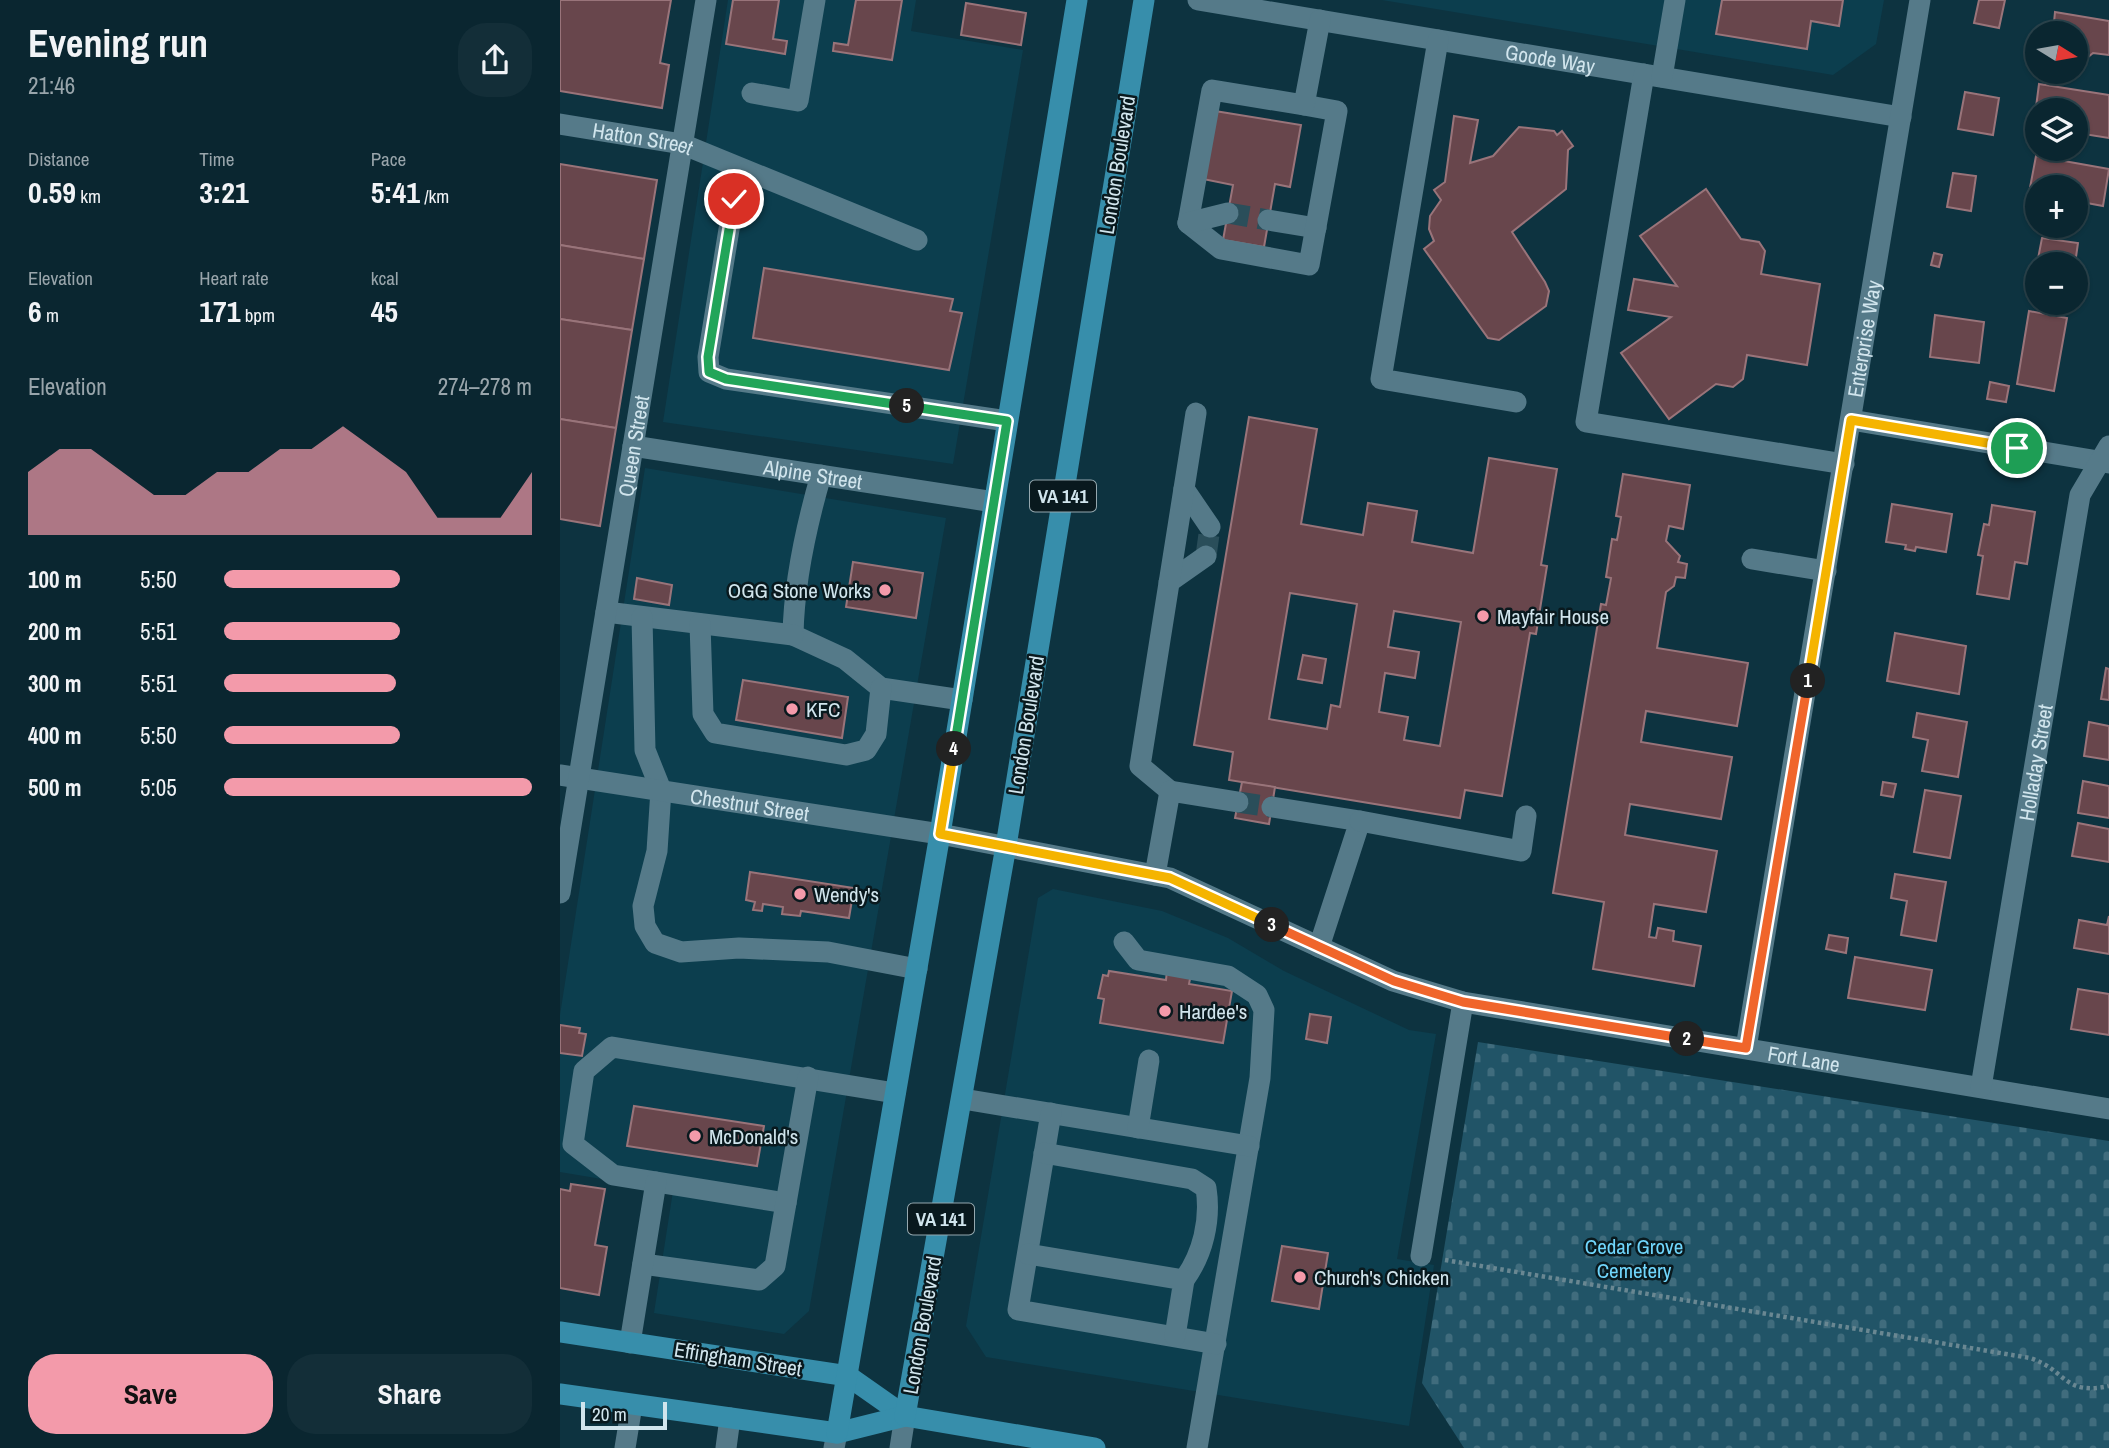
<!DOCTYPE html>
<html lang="en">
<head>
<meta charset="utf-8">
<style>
	:root { --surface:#0a2630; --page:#132e38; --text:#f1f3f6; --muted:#99a5ab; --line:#2a434c; --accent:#f39aaa }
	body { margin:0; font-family:"Archivo Narrow",sans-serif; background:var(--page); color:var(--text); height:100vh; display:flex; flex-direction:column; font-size:26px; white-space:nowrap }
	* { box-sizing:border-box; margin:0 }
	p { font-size:23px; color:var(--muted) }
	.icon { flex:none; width:38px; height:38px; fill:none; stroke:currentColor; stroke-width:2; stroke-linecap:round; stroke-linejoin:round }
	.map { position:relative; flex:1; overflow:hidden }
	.details { display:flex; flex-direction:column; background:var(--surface); width:560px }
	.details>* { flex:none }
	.needle { width:46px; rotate:101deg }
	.buttons { position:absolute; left:1465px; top:21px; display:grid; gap:14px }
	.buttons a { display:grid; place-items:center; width:63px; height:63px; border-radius:50%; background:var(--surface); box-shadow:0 2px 5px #0004,0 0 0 2px var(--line); font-size:35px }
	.scale { position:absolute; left:21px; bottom:18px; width:86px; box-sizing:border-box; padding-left:7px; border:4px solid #d1e5ed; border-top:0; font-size:19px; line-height:24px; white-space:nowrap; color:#d1e5ed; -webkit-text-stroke:5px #09191e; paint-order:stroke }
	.pin { position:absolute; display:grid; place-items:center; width:60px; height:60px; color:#fff; margin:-30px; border:4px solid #fff; border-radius:50%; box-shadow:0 2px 7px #0007 }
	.km { position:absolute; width:35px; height:35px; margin:-18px; border-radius:50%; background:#222; color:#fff; font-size:19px; line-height:35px; text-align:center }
	.round { display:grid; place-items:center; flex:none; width:74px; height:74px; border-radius:28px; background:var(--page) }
	.head { display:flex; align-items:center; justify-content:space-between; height:119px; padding:0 28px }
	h1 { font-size:38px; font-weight:700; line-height:52px }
	.stats { display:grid; grid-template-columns:repeat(3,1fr); gap:10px; height:119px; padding:7px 28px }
	.stats div { display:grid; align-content:center }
	.stats b { font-size:30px; font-weight:700 }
	.stats small { font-size:19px; font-weight:400 }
	.stats p { font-size:19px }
	.chart { height:196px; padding:14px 28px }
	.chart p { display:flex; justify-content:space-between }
	.chart svg { width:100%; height:126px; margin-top:7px; fill:var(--accent); opacity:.7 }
	.cta { display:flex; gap:14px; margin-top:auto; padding:14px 28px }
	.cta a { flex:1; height:80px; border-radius:28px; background:var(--accent); color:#111; font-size:28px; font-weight:700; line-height:80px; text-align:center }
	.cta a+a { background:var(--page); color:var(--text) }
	ul { padding:0 28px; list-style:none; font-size:23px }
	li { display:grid; grid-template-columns:112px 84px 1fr; align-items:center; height:52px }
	li i { height:18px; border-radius:9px; background:var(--accent) }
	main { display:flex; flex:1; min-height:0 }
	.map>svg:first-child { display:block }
	.built { fill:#0c3e4e }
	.cemetery { fill:url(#cemetery-stones) }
	.building { fill:#68464c; stroke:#99747a; stroke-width:2; fill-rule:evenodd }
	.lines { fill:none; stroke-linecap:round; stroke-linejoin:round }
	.minor-tunnel { stroke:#2a4e5a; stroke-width:21; stroke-dasharray:21 10; stroke-linecap:butt }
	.path { stroke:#698792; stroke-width:4.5; stroke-dasharray:3.5 3.5; stroke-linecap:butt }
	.minor { stroke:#557a89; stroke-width:21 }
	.major { stroke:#378eab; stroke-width:21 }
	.split-1-casing { stroke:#fff; stroke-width:14 }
	.split-2-casing { stroke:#fff; stroke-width:14 }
	.split-3-casing { stroke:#fff; stroke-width:14 }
	.split-4-casing { stroke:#fff; stroke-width:14 }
	.split-5-casing { stroke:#fff; stroke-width:14 }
	.split-6-casing { stroke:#fff; stroke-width:14 }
	.split-1 { stroke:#f5b400; stroke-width:9 }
	.split-2 { stroke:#f0652b; stroke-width:9 }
	.split-3 { stroke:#f0652b; stroke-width:9 }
	.split-4 { stroke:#f5b400; stroke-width:9 }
	.split-5 { stroke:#22a559; stroke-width:9 }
	.split-6 { stroke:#22a559; stroke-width:9 }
	.poi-dot { fill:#f39aaa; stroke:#09191e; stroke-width:2.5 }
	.labels { text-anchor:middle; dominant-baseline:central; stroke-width:5; stroke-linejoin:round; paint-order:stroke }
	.shield { fill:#09191e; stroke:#95a8af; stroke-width:2 }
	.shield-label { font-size:19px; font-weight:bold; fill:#d1e5ed }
	.street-label { font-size:21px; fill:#d1e5ed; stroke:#09191e }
	.poi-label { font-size:21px; fill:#d1e5ed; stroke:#09191e; text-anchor:start }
	.park-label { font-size:21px; fill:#70d6fc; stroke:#09191e }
</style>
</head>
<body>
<main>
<section class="details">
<div class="head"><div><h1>Evening run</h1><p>21:46</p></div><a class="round"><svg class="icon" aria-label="share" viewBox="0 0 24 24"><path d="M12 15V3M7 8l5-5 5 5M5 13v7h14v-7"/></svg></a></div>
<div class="stats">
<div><p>Distance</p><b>0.59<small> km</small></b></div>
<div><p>Time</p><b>3:21</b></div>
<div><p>Pace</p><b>5:41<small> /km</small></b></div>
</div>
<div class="stats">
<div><p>Elevation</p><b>6<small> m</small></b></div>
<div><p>Heart rate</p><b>171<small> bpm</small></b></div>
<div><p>kcal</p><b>45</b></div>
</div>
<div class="chart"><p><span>Elevation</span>274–278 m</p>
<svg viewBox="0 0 160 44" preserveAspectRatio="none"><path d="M0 44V22L10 14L20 14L30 22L40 30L50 30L60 22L70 22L80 14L90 14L100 6L110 14L120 22L130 38L140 38L150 38L160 22V44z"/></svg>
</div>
<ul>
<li><b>100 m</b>5:50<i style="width:57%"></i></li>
<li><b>200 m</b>5:51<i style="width:57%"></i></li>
<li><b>300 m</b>5:51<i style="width:56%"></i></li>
<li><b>400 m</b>5:50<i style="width:57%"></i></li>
<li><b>500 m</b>5:05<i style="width:100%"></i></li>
</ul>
<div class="cta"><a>Save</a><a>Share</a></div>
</section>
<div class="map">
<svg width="1549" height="1448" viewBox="0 0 1549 1448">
	<defs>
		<pattern id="cemetery-stones" width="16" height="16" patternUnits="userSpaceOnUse" patternTransform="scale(1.75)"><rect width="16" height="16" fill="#215467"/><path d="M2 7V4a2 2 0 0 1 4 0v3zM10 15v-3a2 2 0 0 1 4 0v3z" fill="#406c7d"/></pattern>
	</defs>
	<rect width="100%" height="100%" fill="#0d3340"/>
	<g class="built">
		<polygon points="168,0 356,0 351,31 463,50 393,464 103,422"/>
		<polygon points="822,0 1324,0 1316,44 1273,75"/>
		<polygon points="85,468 386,518 249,1311 224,1334 94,1313 113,1191 0,1172 0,1015"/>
		<polygon points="493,889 602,911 668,938 724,971 849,1030 876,1034 837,1259 874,1265 849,1426 426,1357 406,1326 478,898"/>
	</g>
	<polygon class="cemetery" points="918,1042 1549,1141 1549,1448 904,1448 862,1383"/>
	<g class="building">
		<polygon points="0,0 111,0 100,63 109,65 102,108 0,91"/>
		<polygon points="173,0 219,0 213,39 227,41 225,54 166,44"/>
		<polygon points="296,0 342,0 332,60 273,51 274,43 288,45"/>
		<polygon points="1162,0 1283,0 1279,26 1251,21 1247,49 1156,34"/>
		<polygon points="1419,0 1445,0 1439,28 1414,23"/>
		<polygon points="406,3 466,13 461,45 401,35"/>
		<polygon points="1495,12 1549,21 1549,55 1533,53 1527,58 1516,51 1516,33 1493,33"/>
		<polygon points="1479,84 1549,95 1549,138 1518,133 1516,139 1516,110 1477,110 1475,115"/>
		<polygon points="1405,92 1439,98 1433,135 1398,129"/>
		<polygon points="655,111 741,125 730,187 715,184 704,247 663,240 673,185 643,179"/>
		<polygon points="894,116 918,120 910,163 933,156 959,127 994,131 997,135 1002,131 1013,146 1008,150 1006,189 952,232 985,282 989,291 986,306 939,340 928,338 864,249 874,241 869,229 870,216 881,200 874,190 885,182"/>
		<polygon points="1476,156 1549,169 1543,206 1516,201 1516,187 1477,187 1477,194 1469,193"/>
		<polygon points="0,164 97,180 84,259 0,245"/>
		<polygon points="1393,173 1416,176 1411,211 1387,207"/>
		<polygon points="1146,189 1181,239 1199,242 1205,251 1201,274 1260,284 1247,365 1187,355 1183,379 1173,387 1156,384 1109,419 1061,353 1111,317 1068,310 1074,279 1117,286 1080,236"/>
		<polygon points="1482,238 1518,243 1515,264 1477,264"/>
		<polygon points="0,245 84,259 72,330 0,319"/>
		<polygon points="1374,253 1382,255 1379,267 1371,265"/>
		<polygon points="204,268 393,299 390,311 402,313 389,370 193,338"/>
		<polygon points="1469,311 1507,318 1494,391 1457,384"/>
		<polygon points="1375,315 1424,322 1419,363 1370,357"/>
		<polygon points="0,319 72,330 56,428 0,419"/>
		<polygon points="1430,382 1449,386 1446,402 1427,399"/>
		<path d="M 689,417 L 757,429 L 741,524 L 803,535 L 808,503 L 857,511 L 852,542 L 913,553 L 929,458 L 997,469 L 981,565 L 987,566 L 976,634 L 970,633 L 942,796 L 905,790 L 900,818 L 669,780 L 673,752 L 634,745 ZM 730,593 L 797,604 L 780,707 L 771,705 L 767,729 L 709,719 ZM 834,611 L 901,622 L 880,746 L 844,740 L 848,717 L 819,712 L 825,673 L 855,678 L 859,652 L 828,647 Z"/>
		<polygon points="0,419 56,428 40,526 0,519"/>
		<polygon points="1063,474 1130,485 1123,529 1109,526 1106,541 1120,556 1118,562 1127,564 1125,578 1116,577 1114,586 1106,592 1097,648 1188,663 1177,726 1086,711 1081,742 1172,757 1161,819 1070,804 1065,835 1157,851 1146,912 1094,904 1089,937 1096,938 1098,928 1114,931 1113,941 1141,946 1134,986 1033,969 1044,902 993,893 1041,604 1046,605 1051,578 1046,577 1052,539 1057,540 1061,517 1056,516"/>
		<polygon points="1332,504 1392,514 1386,552 1356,547 1355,551 1345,549 1346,545 1326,542"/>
		<polygon points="1432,505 1475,512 1467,564 1455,562 1449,599 1417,594 1423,556 1418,555 1424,524 1429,525"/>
		<polygon points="293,562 363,573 356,618 286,607"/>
		<polygon points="77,578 112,585 109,605 74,599"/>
		<polygon points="1335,633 1406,646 1399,694 1327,681"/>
		<polygon points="743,655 766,659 762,683 738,679"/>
		<polygon points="1546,668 1549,669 1549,700 1541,699"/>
		<polygon points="183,680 288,697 282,738 176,720"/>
		<polygon points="1357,713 1407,722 1398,777 1362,771 1368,740 1353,737"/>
		<polygon points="1529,722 1549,726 1549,760 1524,756"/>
		<polygon points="1523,781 1549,786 1549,818 1518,813"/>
		<polygon points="682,782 715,787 709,824 675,818"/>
		<polygon points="1323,782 1336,784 1333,797 1321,795"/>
		<polygon points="1365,790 1401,796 1390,858 1354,852"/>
		<polygon points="1518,823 1549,829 1549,862 1512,856"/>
		<polygon points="190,872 294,888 289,918 241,911 240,916 222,914 223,907 203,904 202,911 193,910 195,902 186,900"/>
		<polygon points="1335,874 1386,882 1376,941 1341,935 1347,901 1331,898"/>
		<polygon points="1549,916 1549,954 1514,948 1519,920 1547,925"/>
		<polygon points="1269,935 1288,938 1286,953 1266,949"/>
		<polygon points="1295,957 1372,970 1365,1010 1288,998"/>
		<polygon points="607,970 631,974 629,984 672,991 663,1043 540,1023 544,999 538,998 543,975 548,976 549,971 606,980"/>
		<polygon points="1518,989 1549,994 1549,1035 1511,1029"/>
		<polygon points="750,1014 771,1017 767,1043 746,1039"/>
		<polygon points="0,1025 20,1028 19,1033 26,1034 22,1056 0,1053"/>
		<polygon points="74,1106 204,1126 197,1166 67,1146"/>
		<polygon points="11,1184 45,1189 35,1245 47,1247 39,1295 0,1288 0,1189 10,1191"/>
		<polygon points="722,1246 768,1253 759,1309 712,1301"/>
	</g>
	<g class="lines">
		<g class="minor-tunnel">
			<polyline points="668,213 708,220"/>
			<polyline points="646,556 650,527"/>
			<polyline points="678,802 712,807"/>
		</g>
		<path class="path" d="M 885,1260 L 1470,1358 C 1507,1370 1503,1396 1549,1386"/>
		<g class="minor">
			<path id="s1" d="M 638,0 L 1341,117"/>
			<polyline points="878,40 821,379 956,402"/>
			<polyline points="1084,74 1026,422 1284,464"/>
			<polyline points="1102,77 1115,0"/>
			<polyline points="192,93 238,101 255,0"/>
			<path id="s2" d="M 0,124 L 122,144 L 357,240"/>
			<polyline points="186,171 174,199 148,357 149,372 166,379 447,421"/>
			<polyline points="708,220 756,228"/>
			<polyline points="628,223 661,249 749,265 777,111 744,105"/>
			<polyline points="628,223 652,90 744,105 760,20"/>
			<polyline points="628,223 668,213"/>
			<polyline points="1291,420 1549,463"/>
			<path id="s3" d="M 73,446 L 434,502"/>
			<path d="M 261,475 C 246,527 234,581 233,635 L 285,659 L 321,688 L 402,700"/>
			<polyline points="624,489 650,527"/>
			<polyline points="1192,559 1266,571"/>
			<polyline points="609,582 646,556"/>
			<polyline points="46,612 233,635"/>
			<polyline points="82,617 85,750 101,790 97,851 83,906 85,926 95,943 121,952 179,948 268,952 357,969"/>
			<polyline points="140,624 143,714 155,733 286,755 306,750 316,734 321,688"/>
			<path id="s4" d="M 0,775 L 380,834 L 610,878 L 833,981 L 903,1002 L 1549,1109"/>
			<polyline points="610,791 580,766 636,413"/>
			<polyline points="712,807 800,821 759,947"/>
			<polyline points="800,821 961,851 966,816"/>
			<polyline points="595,875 610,791 678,802"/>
			<path id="s5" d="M 0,893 L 146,0"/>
			<polyline points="564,942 578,960 668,976 697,995 704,1010 700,1078 637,1448"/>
			<path id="s6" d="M 1186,1048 L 1360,0"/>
			<path id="s7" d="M 1421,1087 L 1520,495 L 1549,446"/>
			<polyline points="403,1099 689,1146"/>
			<polyline points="491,1113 458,1310 656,1344"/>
			<polyline points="578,1128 589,1060"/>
			<path d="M 484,1153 L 632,1179 L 646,1188 C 651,1220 643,1254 624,1280"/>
			<polyline points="226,1203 53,1175 13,1144 24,1071 52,1047 335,1093"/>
			<polyline points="468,1254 624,1280 615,1336"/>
			<polyline points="861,1256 903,1002"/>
			<polyline points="83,1264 199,1280 215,1266 248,1077"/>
			<polyline points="70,1343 96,1182"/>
			<polyline points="65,1448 72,1405"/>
			<polyline points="166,1448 170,1418"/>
			<polyline points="274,1448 277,1433"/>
			<polyline points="340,1448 345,1416"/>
		</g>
		<g class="major">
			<polyline points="0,1332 288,1376 345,1416"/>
			<polyline points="0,1394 277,1433 345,1416 535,1448"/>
			<polyline points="345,1416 446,846 584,0"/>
			<polyline points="277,1433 380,834 517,0"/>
		</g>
	</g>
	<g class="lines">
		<defs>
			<polyline id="split-1" points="1248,681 1291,420 1457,448"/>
			<polyline id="split-2" points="1127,1039 1186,1048 1248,681"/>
			<polyline id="split-3" points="712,925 834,981 903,1002 1127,1039"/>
			<polyline id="split-4" points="394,749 380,834 610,878 712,925"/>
			<polyline id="split-5" points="347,406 447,421 394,749"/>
			<polyline id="split-6" points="174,199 148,357 149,372 166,379 347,406"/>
		</defs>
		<use href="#split-1" class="split-1-casing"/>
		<use href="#split-2" class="split-2-casing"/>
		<use href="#split-3" class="split-3-casing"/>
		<use href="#split-4" class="split-4-casing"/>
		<use href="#split-5" class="split-5-casing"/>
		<use href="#split-6" class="split-6-casing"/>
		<use href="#split-1" class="split-1"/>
		<use href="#split-2" class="split-2"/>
		<use href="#split-3" class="split-3"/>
		<use href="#split-4" class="split-4"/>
		<use href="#split-5" class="split-5"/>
		<use href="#split-6" class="split-6"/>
	</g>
	<g class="poi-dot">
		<circle cx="325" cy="590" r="7"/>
		<circle cx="923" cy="616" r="7"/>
		<circle cx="232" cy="709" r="7"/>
		<circle cx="240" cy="894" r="7"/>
		<circle cx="605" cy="1011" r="7"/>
		<circle cx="135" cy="1136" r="7"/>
		<circle cx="740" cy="1277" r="7"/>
	</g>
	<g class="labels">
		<g class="shield">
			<rect x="470" y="480.5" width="66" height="31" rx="5"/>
			<rect x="348" y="1203.5" width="66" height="31" rx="5"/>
		</g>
		<g class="shield-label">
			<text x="503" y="496">VA 141</text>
			<text x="381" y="1219">VA 141</text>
		</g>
		<g class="street-label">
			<text stroke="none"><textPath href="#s1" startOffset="357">Goode Way</textPath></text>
			<text stroke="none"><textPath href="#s2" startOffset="84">Hatton Street</textPath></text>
			<text transform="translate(557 165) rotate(-81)">London Boulevard</text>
			<text stroke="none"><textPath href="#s6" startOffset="719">Enterprise Way</textPath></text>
			<text stroke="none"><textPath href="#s5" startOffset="453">Queen Street</textPath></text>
			<text stroke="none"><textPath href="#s3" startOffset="182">Alpine Street</textPath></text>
			<text transform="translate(466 725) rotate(-81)">London Boulevard</text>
			<text stroke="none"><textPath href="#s7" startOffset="329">Holladay Street</textPath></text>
			<text stroke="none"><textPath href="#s4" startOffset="192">Chestnut Street</textPath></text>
			<text stroke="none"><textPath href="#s4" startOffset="1283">Fort Lane</textPath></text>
			<text transform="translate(362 1325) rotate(-80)">London Boulevard</text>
			<text transform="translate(178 1359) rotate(9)">Effingham Street</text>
		</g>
		<g class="poi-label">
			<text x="311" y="590" text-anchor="end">OGG Stone Works</text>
			<text x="937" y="616">Mayfair House</text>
			<text x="246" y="709">KFC</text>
			<text x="254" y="894">Wendy's</text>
			<text x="619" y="1011">Hardee's</text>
			<text x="149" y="1136">McDonald's</text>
			<text x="754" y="1277">Church's Chicken</text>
		</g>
		<g class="park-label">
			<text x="1074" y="1246">Cedar Grove<tspan x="1074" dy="24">Cemetery</tspan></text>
		</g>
	</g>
</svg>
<div class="buttons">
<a><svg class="needle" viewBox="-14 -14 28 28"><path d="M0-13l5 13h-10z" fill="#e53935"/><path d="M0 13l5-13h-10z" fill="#99a5ab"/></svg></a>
<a><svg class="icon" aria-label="layers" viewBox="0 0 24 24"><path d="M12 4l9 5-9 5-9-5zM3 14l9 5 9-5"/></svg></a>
<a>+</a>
<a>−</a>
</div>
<div class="scale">20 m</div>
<div class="pin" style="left:1457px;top:448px;background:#1e9e55"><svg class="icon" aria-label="arrive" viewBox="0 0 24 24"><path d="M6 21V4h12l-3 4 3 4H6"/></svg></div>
<div class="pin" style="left:174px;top:199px;background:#d93025"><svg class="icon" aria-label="check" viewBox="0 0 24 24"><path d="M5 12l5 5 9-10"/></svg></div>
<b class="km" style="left:1248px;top:681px">1</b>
<b class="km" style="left:1127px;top:1039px">2</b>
<b class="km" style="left:712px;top:925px">3</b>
<b class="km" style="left:394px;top:749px">4</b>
<b class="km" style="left:347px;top:406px">5</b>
</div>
</main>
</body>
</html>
